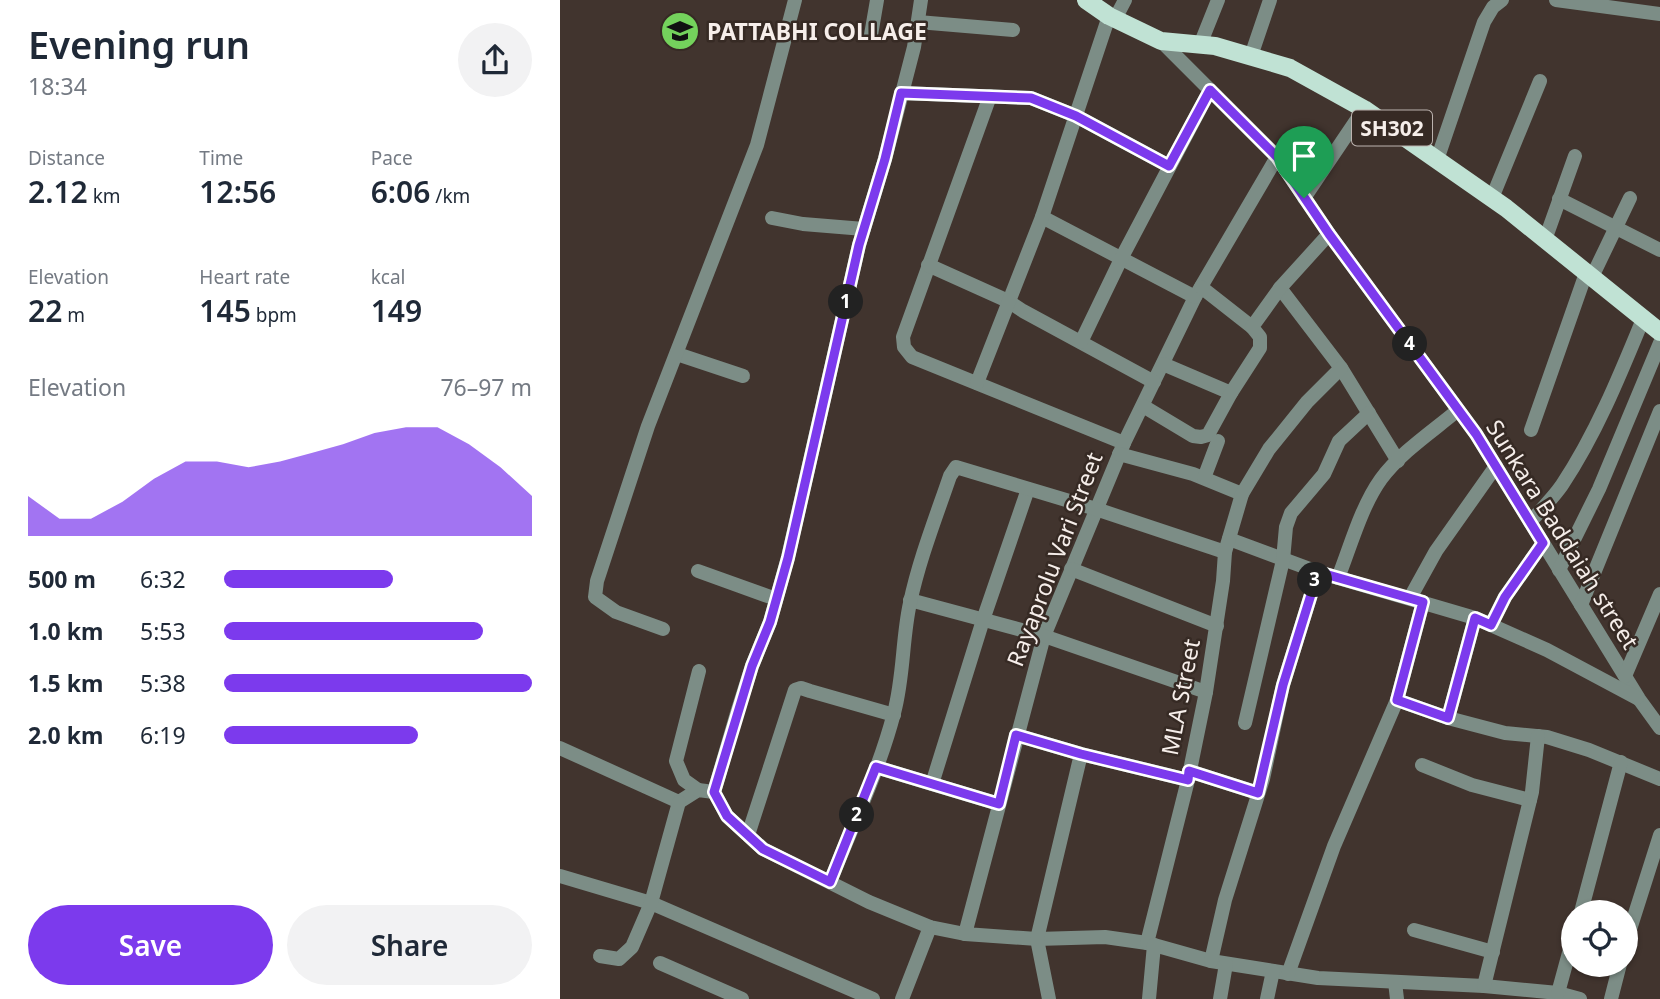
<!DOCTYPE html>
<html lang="en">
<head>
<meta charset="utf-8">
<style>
	:root { --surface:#fff; --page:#f2f2f3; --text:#1f2937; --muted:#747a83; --accent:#7c3aed }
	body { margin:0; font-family:"Noto Sans",sans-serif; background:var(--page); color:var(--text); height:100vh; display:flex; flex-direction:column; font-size:26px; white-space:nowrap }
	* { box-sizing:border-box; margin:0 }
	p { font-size:23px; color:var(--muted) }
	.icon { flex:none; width:38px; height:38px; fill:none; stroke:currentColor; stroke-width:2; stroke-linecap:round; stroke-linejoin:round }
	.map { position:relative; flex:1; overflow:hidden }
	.drawer { display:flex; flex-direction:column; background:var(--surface); width:560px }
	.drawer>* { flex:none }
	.controls { position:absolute; left:1001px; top:900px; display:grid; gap:14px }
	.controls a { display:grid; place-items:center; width:77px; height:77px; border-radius:50%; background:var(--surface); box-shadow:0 2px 5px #0004; font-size:35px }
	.pin { position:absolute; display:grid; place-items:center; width:60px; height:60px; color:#fff; margin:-72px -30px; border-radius:50% 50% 50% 0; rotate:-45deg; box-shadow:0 0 7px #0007 }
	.pin .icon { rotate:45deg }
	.km { position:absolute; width:35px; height:35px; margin:-18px; border-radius:50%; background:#222; color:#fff; font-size:19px; line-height:35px; text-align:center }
	.round { display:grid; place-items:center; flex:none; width:74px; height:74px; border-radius:37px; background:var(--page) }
	.head { display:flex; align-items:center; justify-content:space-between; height:119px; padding:0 28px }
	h1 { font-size:38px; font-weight:600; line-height:52px }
	.stats { display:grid; grid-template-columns:repeat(3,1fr); gap:10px; height:119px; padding:7px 28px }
	.stats div { display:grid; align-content:center }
	.stats b { font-size:30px; font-weight:600 }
	.stats small { font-size:19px; font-weight:400 }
	.stats p { font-size:19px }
	.chart { height:196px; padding:14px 28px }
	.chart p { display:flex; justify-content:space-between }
	.chart svg { width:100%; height:126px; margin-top:7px; fill:var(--accent); opacity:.7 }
	.button { display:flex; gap:14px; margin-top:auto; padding:14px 28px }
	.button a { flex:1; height:80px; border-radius:42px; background:var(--accent); color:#fff; font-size:28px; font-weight:600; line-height:80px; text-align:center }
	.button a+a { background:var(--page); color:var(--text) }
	ul { padding:0 28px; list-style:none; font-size:23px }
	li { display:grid; grid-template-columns:112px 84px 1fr; align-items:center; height:52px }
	li i { height:18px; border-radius:9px; background:var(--accent) }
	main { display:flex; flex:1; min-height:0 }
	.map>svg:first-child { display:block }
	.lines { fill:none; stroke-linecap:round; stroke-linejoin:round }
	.minor { stroke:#7c8d86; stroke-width:14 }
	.major { stroke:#c0e2d4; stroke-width:18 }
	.route-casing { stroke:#fff; stroke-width:14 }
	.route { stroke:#7c3aed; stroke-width:9 }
	.labels { text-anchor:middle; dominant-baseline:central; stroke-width:5; stroke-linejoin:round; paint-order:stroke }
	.shield { fill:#362a24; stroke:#bcb3af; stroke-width:2 }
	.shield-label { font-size:21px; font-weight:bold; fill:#f6eeea }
	.poi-label { font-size:23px; font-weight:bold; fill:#f6eeea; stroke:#362a24; text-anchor:start }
	.street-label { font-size:23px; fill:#f6eeea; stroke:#362a24 }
</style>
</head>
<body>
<main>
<section class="drawer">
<div class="head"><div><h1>Evening run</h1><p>18:34</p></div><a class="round"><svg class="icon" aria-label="share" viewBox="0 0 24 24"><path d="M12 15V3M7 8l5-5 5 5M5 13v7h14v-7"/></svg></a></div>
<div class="stats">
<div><p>Distance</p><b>2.12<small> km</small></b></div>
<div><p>Time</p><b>12:56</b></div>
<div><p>Pace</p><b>6:06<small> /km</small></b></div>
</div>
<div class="stats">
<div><p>Elevation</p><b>22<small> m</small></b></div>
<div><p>Heart rate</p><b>145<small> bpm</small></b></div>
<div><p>kcal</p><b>149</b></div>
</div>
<div class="chart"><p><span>Elevation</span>76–97 m</p>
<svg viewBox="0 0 160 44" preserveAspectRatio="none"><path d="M0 44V30L10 38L20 38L30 32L40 24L50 18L60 18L70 20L80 18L90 15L100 12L110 8L120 6L130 6L140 12L150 20L160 30V44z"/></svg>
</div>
<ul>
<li><b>500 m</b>6:32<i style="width:55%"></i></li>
<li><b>1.0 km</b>5:53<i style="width:84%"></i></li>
<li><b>1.5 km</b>5:38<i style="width:100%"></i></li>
<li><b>2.0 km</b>6:19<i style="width:63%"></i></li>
</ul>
<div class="button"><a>Save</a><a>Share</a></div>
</section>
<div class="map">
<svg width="1100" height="999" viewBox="0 0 1100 999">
	<rect width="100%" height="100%" fill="#41342e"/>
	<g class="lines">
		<g class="minor">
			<polyline points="361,0 354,47 325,159 299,245 228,557 210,622 192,666 177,713 154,792 167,816 203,849 309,902 370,927 405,934"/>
			<polyline points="996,0 1100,14"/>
			<polyline points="555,19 565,0"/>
			<polyline points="358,22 453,30"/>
			<polyline points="311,35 317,0"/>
			<polyline points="601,41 717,157 769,234 916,434 1079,699 1100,728"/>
			<polyline points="640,45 658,0"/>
			<polyline points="691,56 710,0"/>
			<polyline points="341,93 471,98 516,116 609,166"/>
			<polyline points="430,96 343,337 344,347 352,357 564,443"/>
			<polyline points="717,157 635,297 564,443 484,636 405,934 477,939 545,937 587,943 651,961 758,978 924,986 998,993 1020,999"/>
			<polyline points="877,160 924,22 933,7 942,0"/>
			<polyline points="744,198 804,109"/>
			<polyline points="932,198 980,81"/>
			<polyline points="999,199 1100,250"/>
			<polyline points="482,217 635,297"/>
			<polyline points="212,218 243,224 304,229"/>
			<polyline points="985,240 1015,156"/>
			<polyline points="368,265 448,301 463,311 594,382"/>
			<polyline points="1032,277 1070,198"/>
			<polyline points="641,287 692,327"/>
			<polyline points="720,288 781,368 838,461"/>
			<polyline points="521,342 562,257 650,90"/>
			<polyline points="117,354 183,376"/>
			<polyline points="603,364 671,393"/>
			<polyline points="417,383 482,217 549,16"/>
			<polyline points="583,406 633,436 641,437 648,435 671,393 700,348 700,337 692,327 720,288 769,234"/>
			<polyline points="971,430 1026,273"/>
			<polyline points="559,454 633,474 682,494"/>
			<polyline points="644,478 658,441"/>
			<path d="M 970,522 C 981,510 993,498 1002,485 C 1036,434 1060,375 1083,319"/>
			<polyline points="669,539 758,572 915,618 987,650 1077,698"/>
			<polyline points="511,569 657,626"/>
			<polyline points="999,570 1039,489 1100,343"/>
			<polyline points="138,571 216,599"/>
			<path d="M 778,578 C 791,545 801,507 821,479 C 841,452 873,431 898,410"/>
			<polyline points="850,598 876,551 936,466"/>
			<polyline points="350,600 484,636 646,692"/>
			<polyline points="1021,605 1100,411"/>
			<polyline points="931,625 945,597 983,543"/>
			<polyline points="103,629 56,612 35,597 37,581 88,426 197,145 235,0"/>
			<polyline points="1065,676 1100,594"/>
			<polyline points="837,700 888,718 945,733 987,737 1029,750 1100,779"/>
			<polyline points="888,718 915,618"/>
			<polyline points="685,723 723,560 726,527 731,513 764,474 779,441 809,413"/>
			<polyline points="456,735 521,754 628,780"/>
			<polyline points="0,748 119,802 138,790 154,792"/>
			<polyline points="862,765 912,785 970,800"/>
			<polyline points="316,767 372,784 423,620 468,489"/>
			<polyline points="629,771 698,793"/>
			<polyline points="372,784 439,804"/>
			<polyline points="138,790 124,780 116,761 139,671"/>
			<polyline points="188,835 235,690 241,688 250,691 334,715"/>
			<polyline points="0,876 91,903 313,999"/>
			<path d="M 270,882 C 292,826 319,771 334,713 C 344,676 342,639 350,603 C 359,560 376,517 390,476 L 396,467 L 536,509 L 665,552"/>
			<polyline points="1021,912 1061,762"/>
			<polyline points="854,930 933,952"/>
			<polyline points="1066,942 1100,835"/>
			<polyline points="587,943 628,780 646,692 663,581 665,552 682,494 709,449 747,402 781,368"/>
			<polyline points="40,956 59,959 72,947 91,903 119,802"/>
			<polyline points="651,961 665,900 703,779 723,685 758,572"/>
			<polyline points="100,963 182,999"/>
			<polyline points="728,974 774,846 837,700 863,602"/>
			<polyline points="835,982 837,999"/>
			<polyline points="924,986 972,792 978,736"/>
			<polyline points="998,993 1013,938"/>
			<polyline points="342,999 370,927"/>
			<polyline points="489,999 477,939 521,754"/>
			<polyline points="589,999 594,945"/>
			<polyline points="660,999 666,964"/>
			<polyline points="707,999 713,971"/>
			<polyline points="1051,999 1060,964"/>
		</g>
		<polyline class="major" points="526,0 549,16 601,41 655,46 730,68 804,109 946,208 1100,332"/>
	</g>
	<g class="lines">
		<defs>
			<polygon id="route" points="650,90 717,157 769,234 916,434 983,543 945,597 931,625 915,618 888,718 837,700 863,602 758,572 723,685 698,793 629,771 628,780 521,754 456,735 439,804 316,767 270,882 203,849 167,816 154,792 192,666 210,622 228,558 299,245 325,159 341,93 471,98 516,116 609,166"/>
		</defs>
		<use href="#route" class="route-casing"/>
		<use href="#route" class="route"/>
	</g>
	<defs>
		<symbol id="university-disc" viewBox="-11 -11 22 22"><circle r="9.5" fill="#74d25c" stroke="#362a24"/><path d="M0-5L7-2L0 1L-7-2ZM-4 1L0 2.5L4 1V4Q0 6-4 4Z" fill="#111"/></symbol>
	</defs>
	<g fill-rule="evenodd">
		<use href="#university-disc" x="98" y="9" width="44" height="44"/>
	</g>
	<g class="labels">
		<rect class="shield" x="792" y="110.5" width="80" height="35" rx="5"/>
		<g class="shield-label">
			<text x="832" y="128">SH302</text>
		</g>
		<g class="poi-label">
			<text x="147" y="31">PATTABHI COLLAGE</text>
		</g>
		<g class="street-label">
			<text transform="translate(1003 534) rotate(58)">Sunkara Baddaiah street</text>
			<text transform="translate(494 559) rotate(-69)">Rayaprolu Vari Street</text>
			<text transform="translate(620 697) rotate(-79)">MLA Street</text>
		</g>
	</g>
</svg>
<div class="controls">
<a><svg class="icon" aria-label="locate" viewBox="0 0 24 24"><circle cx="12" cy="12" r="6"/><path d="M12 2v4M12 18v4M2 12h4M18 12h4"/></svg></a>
</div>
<div class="pin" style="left:744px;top:198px;background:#1e9e55"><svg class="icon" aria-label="arrive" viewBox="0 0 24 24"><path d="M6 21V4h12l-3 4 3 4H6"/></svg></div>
<b class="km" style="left:286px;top:302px">1</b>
<b class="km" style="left:297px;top:815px">2</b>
<b class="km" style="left:755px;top:580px">3</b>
<b class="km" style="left:850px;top:344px">4</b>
</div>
</main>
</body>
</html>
